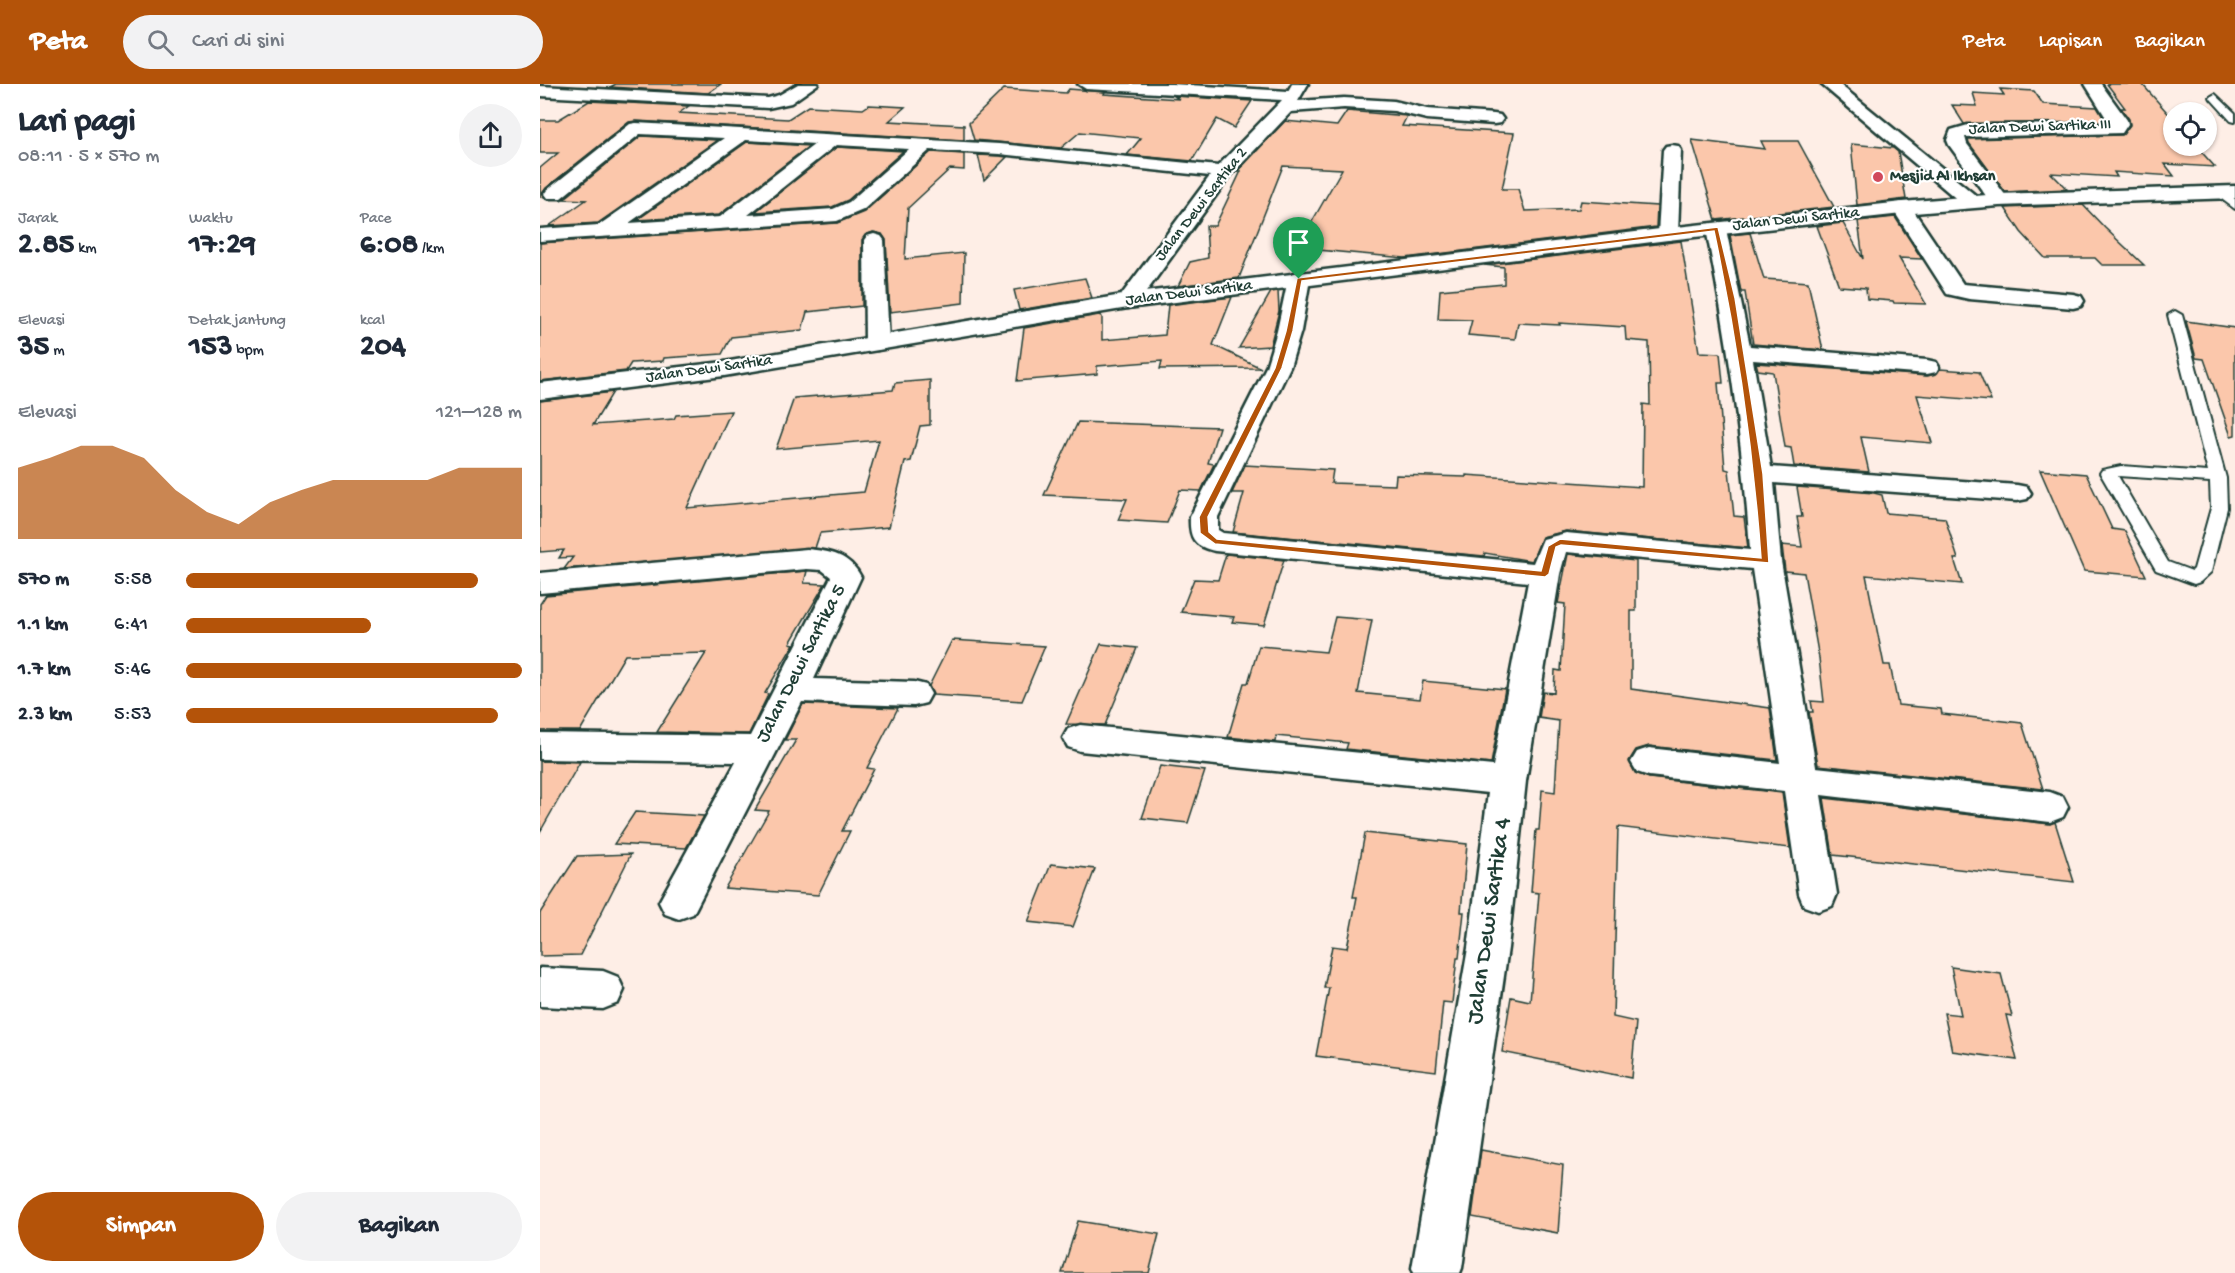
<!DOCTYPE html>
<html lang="id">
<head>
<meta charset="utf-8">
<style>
	:root { --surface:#fff; --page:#f2f2f3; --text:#1f2937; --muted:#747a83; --accent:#b45309 }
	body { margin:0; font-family:"Gochi Hand",sans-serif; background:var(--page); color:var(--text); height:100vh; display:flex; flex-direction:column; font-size:22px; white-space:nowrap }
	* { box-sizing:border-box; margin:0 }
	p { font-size:20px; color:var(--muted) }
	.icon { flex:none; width:33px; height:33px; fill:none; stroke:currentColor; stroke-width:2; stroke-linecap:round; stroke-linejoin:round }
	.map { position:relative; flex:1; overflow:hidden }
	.panel { display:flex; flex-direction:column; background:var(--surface); width:540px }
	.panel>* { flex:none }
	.controls { position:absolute; left:1623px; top:18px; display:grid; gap:12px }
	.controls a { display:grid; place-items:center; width:54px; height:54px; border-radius:50%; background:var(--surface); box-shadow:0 2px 4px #0004; font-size:30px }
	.pin { position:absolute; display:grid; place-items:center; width:51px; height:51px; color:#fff; margin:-62px -26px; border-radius:50% 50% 50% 0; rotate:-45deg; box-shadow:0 0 6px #0007 }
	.pin .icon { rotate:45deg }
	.round { display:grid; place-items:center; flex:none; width:63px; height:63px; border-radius:32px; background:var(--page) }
	.overview { display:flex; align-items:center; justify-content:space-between; height:102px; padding:0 18px }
	h1 { font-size:33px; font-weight:700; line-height:45px }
	.figures { display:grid; grid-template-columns:repeat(3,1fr); gap:9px; height:102px; padding:6px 18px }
	.figures div { display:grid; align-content:center }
	.figures b { font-size:30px; font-weight:700 }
	.figures small { font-size:16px; font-weight:400 }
	.figures p { font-size:16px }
	.chart { height:168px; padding:12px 18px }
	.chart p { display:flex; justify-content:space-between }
	.chart svg { width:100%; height:108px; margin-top:6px; fill:var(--accent); opacity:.7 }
	.action { display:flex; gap:12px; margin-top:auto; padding:12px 18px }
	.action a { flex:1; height:69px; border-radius:36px; background:var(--accent); color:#fff; font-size:24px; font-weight:700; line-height:69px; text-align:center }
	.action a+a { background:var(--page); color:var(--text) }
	ul { padding:0 18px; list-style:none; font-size:20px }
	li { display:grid; grid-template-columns:96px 72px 1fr; align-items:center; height:45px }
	li i { height:15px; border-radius:8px; background:var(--accent) }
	header { display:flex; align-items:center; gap:36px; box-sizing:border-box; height:84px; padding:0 30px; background:var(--accent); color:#fff }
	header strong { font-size:28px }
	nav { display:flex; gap:33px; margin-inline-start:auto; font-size:21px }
	.search { width:420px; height:54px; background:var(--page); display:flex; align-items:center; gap:15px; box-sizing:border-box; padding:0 21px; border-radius:33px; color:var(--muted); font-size:22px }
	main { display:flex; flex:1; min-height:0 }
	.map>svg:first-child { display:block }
	.building { fill:#fbc7ab; stroke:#1f3d34; stroke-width:1.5 }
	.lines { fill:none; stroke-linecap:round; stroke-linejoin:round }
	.lane-casing { stroke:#1f3d34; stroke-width:4 }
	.street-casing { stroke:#1f3d34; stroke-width:5 }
	.secondary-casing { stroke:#1f3d34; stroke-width:5 }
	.lane { fill:#fff; fill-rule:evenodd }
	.street { fill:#fff; fill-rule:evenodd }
	.secondary { fill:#fff; fill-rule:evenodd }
	.route { fill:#b45309; stroke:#fff; stroke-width:1.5; fill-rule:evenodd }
	.poi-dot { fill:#d1495b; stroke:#fff; stroke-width:2 }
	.labels { text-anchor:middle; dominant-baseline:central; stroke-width:4.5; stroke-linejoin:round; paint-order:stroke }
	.far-street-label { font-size:16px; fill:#1f3d34; stroke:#fff }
	.far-poi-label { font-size:16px; font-weight:bold; fill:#1f3d34; stroke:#fff; text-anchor:start }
	.street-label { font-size:20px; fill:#1f3d34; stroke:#fff }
	.near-street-label { font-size:24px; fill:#1f3d34; stroke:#fff }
</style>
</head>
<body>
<header>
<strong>Peta</strong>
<div class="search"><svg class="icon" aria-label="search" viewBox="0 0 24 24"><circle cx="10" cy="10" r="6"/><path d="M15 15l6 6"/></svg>Cari di sini</div>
<nav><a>Peta</a><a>Lapisan</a><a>Bagikan</a></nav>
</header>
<main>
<section class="panel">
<div class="overview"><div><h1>Lari pagi</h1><p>08:11 · 5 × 570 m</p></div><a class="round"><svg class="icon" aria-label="share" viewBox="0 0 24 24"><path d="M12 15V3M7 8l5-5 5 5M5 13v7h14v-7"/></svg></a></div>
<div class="figures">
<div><p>Jarak</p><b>2.85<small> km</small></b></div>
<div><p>Waktu</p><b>17:29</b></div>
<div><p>Pace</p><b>6:08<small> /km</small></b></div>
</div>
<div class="figures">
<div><p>Elevasi</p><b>35<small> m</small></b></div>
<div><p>Detak jantung</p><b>153<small> bpm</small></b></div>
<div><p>kcal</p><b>204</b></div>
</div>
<div class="chart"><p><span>Elevasi</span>121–128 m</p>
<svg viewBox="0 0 160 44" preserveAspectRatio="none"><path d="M0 44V15L10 11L20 6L30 6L40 11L50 24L60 33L70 38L80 29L90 24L100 20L110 20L120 20L130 20L140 15L150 15L160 15V44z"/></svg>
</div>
<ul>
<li><b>570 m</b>5:58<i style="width:87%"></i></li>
<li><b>1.1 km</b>6:41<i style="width:55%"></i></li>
<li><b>1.7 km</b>5:46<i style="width:100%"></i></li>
<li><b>2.3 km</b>5:53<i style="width:93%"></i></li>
</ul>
<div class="action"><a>Simpan</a><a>Bagikan</a></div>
</section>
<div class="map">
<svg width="1695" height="1189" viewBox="0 0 1695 1189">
	<rect width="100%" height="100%" fill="#feeee6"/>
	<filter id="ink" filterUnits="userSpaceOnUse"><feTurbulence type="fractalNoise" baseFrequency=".0167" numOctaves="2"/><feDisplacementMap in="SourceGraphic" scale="12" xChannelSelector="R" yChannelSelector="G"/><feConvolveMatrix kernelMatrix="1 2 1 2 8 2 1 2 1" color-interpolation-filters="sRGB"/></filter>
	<g filter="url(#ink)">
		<g class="building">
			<polygon points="76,0 181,0 168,9 70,3"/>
			<polygon points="1567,0 1602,0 1634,36 1634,62 1656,62 1675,83 1625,80 1634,92 1574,88 1577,93 1511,89 1527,105 1465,108 1429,59 1428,55 1582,51 1590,41 1589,35 1581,24 1585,24"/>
			<polygon points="464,5 526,9 529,5 565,8 564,10 639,15 634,12 712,17 694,44 677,35 652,77 587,71 601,54 540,48 521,64 434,56 429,39"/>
			<polygon points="1460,5 1494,7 1503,20 1557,23 1566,38 1424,40 1412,21 1437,22 1433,9 1464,11"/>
			<polygon points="49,17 149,22 139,29 248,35 268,22 323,25 329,21 365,23 349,37 424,41 424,56 96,37 89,38 6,104 2,110 4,114 0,113 0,84 18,69 0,69 0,36 18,36"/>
			<polygon points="807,27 867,32 862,42 974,49 962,105 978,105 985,127 1039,125 1041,117 1117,122 1116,143 865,174 757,164 802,85 743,82 699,194 638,202 650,178 668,174 666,142 675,142 701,87 698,87 745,37 797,42"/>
			<polygon points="101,52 177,56 58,139 9,142 46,116 24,115"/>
			<polygon points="1152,56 1225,65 1221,57 1258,57 1294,123 1176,136"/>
			<polygon points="207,58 269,62 179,131 97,136"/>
			<polygon points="1311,60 1353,64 1358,68 1366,115 1317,121"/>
			<polygon points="297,63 363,67 308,116 292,123 215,128"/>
			<polygon points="391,68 424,70 424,86 410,85 368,124 365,175 424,169 423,219 350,228 346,156 342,150 333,148 325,151 322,156 322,222 267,228 262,246 191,253 182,270 124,274 123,277 91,279 86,287 0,297 0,159 297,139 324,128"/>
			<polygon points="438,71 459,72 467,73 444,96"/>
			<polygon points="1543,121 1565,144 1604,181 1562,181 1555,174 1505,174 1481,148 1465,124"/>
			<polygon points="1355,133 1382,175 1359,174 1386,220 1354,219 1353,217 1327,215 1326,204 1299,202 1277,142 1303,139 1323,175 1318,137"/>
			<polygon points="1210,149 1224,195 1268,198 1283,266 1213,260 1205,208 1201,208 1190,151"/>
			<polygon points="1141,157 1159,268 1180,269 1183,299 1178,299 1185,385 1189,386 1194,432 1204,433 1208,464 1026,447 1002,453 992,477 945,469 944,472 693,448 704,409 692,409 705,381 793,386 791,399 855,401 856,391 926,393 926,391 1102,403 1103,320 1110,321 1109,258 1086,256 1085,243 1019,239 1020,241 978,239 975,255 928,251 932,236 898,235 900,206 964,200 964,183 944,181"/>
			<polygon points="545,194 552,214 479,226 474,206"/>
			<polygon points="738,207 739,227 730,262 699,264 731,208"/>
			<polygon points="692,213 673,261 721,284 620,285 622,277 557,282 557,290 477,297 484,244 559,231 562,233 562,256 625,251 628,221"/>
			<polygon points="1646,237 1695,244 1695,351 1691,352 1664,275 1656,274"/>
			<polygon points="1216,279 1387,292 1396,290 1400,285 1439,288 1451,317 1377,311 1392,359 1321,353 1329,388 1254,382 1251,364 1245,363 1233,288 1218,286"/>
			<polygon points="390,296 390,341 380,342 371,377 365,378 349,443 280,449 275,464 24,485 33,473 19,474 24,466 0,468 0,317 73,308 53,341 134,335 136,331 191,327 147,424 324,408 339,356 236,365 254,314 353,306 355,299"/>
			<polygon points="538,338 679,343 668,379 674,380 661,407 640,406 627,439 578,436 587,415 504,411"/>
			<polygon points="1500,386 1546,390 1572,445 1585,447 1606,492 1544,487"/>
			<polygon points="1257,403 1334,409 1342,411 1346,429 1405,434 1418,475 1414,475 1422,500 1326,491 1344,581 1350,581 1358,621 1401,625 1402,630 1482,639 1503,705 1278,681 1269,628 1273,628 1271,617 1284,618 1279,574 1264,489 1245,487 1242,461 1262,463 1257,433 1262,433"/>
			<polygon points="686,470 744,476 724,541 692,538 694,533 641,528 654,495 678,496"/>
			<polygon points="1028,470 1096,477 1096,527 1091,527 1091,605 1230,624 1237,676 1109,662 1096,666 1089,677 1095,689 1109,694 1242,709 1250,764 1078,743 1073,933 1096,938 1091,994 962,968 971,913 990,917 999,809 991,808 996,746 999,746 1002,706 1015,708 1019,637 999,634 1003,608 1014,609 1015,586 1021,587 1025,520 1018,519"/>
			<polygon points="267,487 264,499 285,500 250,559 254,560 225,609 228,610 226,615 209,650 117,648 166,569 85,571 40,647 0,647 0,520 6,511"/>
			<polygon points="795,533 832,536 818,609 880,615 883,597 965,605 951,680 806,665 808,659 736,652 735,658 688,653 704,599 708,599 719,562 786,568"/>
			<polygon points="412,556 505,562 482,617 393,611 389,602"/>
			<polygon points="561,560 597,564 565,641 526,640"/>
			<polygon points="263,620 358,624 327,684 334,685 302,747 310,747 278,811 185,804 229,727 215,726 256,656 245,656"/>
			<polygon points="0,677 40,678 0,748"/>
			<polygon points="620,682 665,687 648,739 602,734"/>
			<polygon points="1284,714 1510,740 1515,738 1534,798 1293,771"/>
			<polygon points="95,728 164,732 146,764 74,760"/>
			<polygon points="825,749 927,760 921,828 924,828 919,874 917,874 912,919 903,918 896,987 776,972 789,904 784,904 792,862 807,864 817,813 813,813"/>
			<polygon points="91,770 40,871 0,872 0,829 37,772"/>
			<polygon points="511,780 555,785 533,843 488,838"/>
			<polygon points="1411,883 1461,890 1472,932 1466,931 1477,976 1412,967 1404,929 1421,931"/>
			<polygon points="941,1066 1023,1081 1018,1149 932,1133"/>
			<polygon points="538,1137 619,1150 609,1189 522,1189"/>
		</g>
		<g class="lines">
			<defs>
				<g id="lane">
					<polygon points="1675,10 1695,29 1695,38 1691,37 1671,15 1670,13"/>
					<polygon points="1679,105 1695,115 1695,125 1675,110 1673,108"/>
					<path d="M 1635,227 L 1642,231 L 1686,394 L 1687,424 L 1671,488 L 1660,498 L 1654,500 L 1616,486 L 1560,389 L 1562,386 L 1581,382 L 1668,388 L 1628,231 ZM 1578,392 L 1670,398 L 1671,424 L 1654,485 L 1652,487 L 1628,478 Z"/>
				</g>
				<g id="street">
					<polygon points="258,0 278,0 251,19 228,24 0,12 0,2 228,14 239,11"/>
					<path d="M 538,0 L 632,0 L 748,7 L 752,0 L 768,0 L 758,17 L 804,14 L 854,17 L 887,25 L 954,30 L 960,31 L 963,35 L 960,39 L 954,40 L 887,35 L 854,27 L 804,24 L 751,28 L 690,92 L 596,222 L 588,224 L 580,222 L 577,217 L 670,92 L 459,70 L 390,66 L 323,126 L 297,137 L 0,157 L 0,145 L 59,141 L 184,54 L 100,50 L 21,114 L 7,114 L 4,110 L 7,106 L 90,40 L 96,39 L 459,60 L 678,82 L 742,16 L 546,5 ZM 206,56 L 275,60 L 180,133 L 89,139 ZM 296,61 L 369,65 L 309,118 L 293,125 L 208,131 Z"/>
					<polygon points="1281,0 1299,0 1440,115 1443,119 1440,123 1426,123"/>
					<polygon points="1545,0 1561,0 1587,36 1588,40 1582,49 1425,53 1427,60 1469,116 1466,120 1452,120 1409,61 1407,56 1411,46 1428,41 1570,40"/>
					<polygon points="1132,61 1138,62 1141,66 1138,150 1135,154 1128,156 1121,154 1118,150 1123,66 1126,62"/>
					<polygon points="1362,118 1369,120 1423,200 1533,210 1541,212 1544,217 1541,222 1533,224 1429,215 1407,210 1352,124 1355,120"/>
					<path d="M 1176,139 L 1183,141 L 1186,145 L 1210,262 L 1387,276 L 1396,278 L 1399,283 L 1396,288 L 1387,290 L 1213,276 L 1231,383 L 1477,401 L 1487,403 L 1491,409 L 1487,415 L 1477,417 L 1234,399 L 1241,477 L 1276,683 L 1510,708 L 1523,713 L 1528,723 L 1523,733 L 1510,738 L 1281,711 L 1297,810 L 1292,822 L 1278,827 L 1264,822 L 1259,810 L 1244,707 L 1109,692 L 1097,688 L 1091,678 L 1097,668 L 1109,664 L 1240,679 L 1212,485 L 1026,468 L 1020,490 L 986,697 L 968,864 L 922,1184 L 920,1189 L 874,1189 L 872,1184 L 928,864 L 948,709 L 540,667 L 528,663 L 523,654 L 528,645 L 540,641 L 953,682 L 988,498 L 675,467 C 654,462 649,454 650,433 L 726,283 L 737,247 L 748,195 L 751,190 L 759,188 L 767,190 L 770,195 L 761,247 L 750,283 L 678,433 L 678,446 L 683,449 L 993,479 L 1003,455 L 1026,449 L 1210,466 C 1203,358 1187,251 1166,145 L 1169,141 Z"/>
					<polygon points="334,150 341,152 344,156 349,259 345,264 337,266 329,264 325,259 324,156 327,152"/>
					<path d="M 267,465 C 290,467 310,471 321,493 L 274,595 L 374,598 L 386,601 L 391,610 L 386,619 L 374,622 L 262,618 L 153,830 L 139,835 L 125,830 L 119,818 L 196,678 L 0,675 L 0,649 L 210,652 L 291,493 L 282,486 L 267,485 L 0,509 L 0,489 Z"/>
					<polygon points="0,884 63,887 78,893 84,906 78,919 63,925 0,922"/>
				</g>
				<polygon id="secondary" points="1695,102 1695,114 1459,122 1362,130 1128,156 588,224 184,292 0,315 0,299 184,278 588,210 1128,144 1362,118 1459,110"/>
			</defs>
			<use href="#lane" class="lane-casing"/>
			<use href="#street" class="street-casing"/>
			<use href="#secondary" class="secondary-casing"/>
			<use href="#lane" class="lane"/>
			<use href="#street" class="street"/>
			<use href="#secondary" class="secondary"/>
		</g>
	</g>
	<path class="route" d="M 1178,143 L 1195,214 L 1223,390 L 1229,479 L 1021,461 L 1016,463 L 1009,490 L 1005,493 L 675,460 L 660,449 L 659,433 L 735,284 L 746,247 L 757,194 ZM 1174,147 C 1197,255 1213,364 1221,474 L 1020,455 L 1008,462 L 1001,487 L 677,455 L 669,448 L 668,433 L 742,284 L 753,247 L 762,197 Z"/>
	<circle class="poi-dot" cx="1338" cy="93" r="6"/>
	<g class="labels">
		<g class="far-street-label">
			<text transform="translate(1500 44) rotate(-2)">Jalan Dewi Sartika III</text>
			<text transform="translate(662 121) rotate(-52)">Jalan Dewi Sartika 2</text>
			<text transform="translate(1256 136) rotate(-6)">Jalan Dewi Sartika</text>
			<text transform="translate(649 210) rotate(-7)">Jalan Dewi Sartika</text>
			<text transform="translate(169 286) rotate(-8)">Jalan Dewi Sartika</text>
		</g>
		<g class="far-poi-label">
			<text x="1350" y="93">Mesjid Al Ikhsan</text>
		</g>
		<g class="street-label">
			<text transform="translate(262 580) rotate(-63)">Jalan Dewi Sartika 5</text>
		</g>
		<g class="near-street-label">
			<text transform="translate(950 837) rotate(-82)">Jalan Dewi Sartika 4</text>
		</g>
	</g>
</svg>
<div class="controls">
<a><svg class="icon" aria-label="locate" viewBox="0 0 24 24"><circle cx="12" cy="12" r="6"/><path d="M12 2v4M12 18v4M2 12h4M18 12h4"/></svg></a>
</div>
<div class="pin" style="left:759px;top:195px;background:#1e9e55"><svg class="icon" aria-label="arrive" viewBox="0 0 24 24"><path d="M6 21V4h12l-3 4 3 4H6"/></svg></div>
</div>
</main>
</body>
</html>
